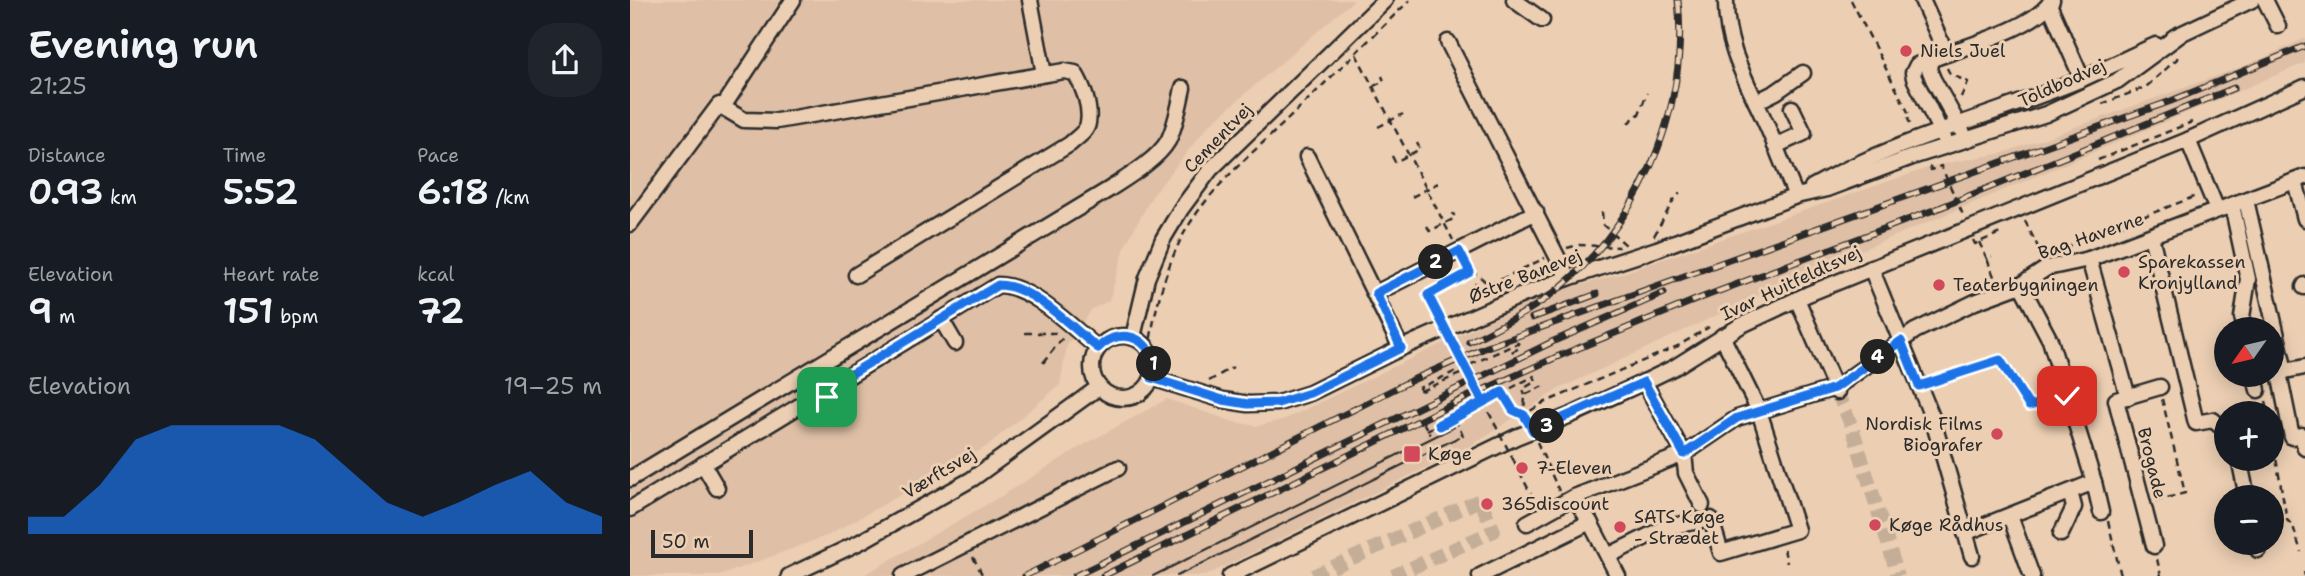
<!DOCTYPE html>
<html lang="en">
<head>
<meta charset="utf-8">
<style>
	:root { --surface:#171b24; --page:#20242c; --text:#f1f3f6; --muted:#9ea1a6; --accent:#1a73e8 }
	body { margin:0; font-family:"Shantell Sans",sans-serif; background:var(--page); color:var(--text); height:100vh; display:flex; flex-direction:column; font-size:26px; white-space:nowrap }
	* { box-sizing:border-box; margin:0 }
	p { font-size:23px; color:var(--muted) }
	.icon { flex:none; width:38px; height:38px; fill:none; stroke:currentColor; stroke-width:2; stroke-linecap:round; stroke-linejoin:round }
	.map { position:relative; flex:1; overflow:hidden }
	.side { display:flex; flex-direction:column; background:var(--surface); width:630px }
	.side>* { flex:none }
	.needle { width:46px; rotate:236deg }
	.controls { position:absolute; left:1584px; top:317px; display:grid; gap:14px }
	.controls a { display:grid; place-items:center; width:70px; height:70px; border-radius:50%; background:var(--surface); box-shadow:0 4px 18px #0003; font-size:35px }
	.scale { position:absolute; left:21px; bottom:18px; width:102px; box-sizing:border-box; padding-left:7px; border:4px solid #2b2b2b; border-top:0; font-size:19px; line-height:24px; white-space:nowrap; color:#2b2b2b; -webkit-text-stroke:5px #eccfb3; paint-order:stroke }
	.pin { position:absolute; display:grid; place-items:center; width:60px; height:60px; color:#fff; margin:-30px; border-radius:14px; box-shadow:0 4px 10px #0006 }
	.km { position:absolute; width:35px; height:35px; margin:-18px; border-radius:50%; background:#222; color:#fff; font-size:19px; line-height:35px; text-align:center }
	.round { display:grid; place-items:center; flex:none; width:74px; height:74px; border-radius:28px; background:var(--page) }
	.overview { display:flex; align-items:center; justify-content:space-between; height:119px; padding:0 28px }
	h1 { font-size:38px; font-weight:600; line-height:52px }
	.metrics { display:grid; grid-template-columns:repeat(3,1fr); gap:10px; height:119px; padding:7px 28px }
	.metrics div { display:grid; align-content:center }
	.metrics b { font-size:35px; font-weight:600 }
	.metrics small { font-size:19px; font-weight:400 }
	.metrics p { font-size:19px }
	.chart { height:196px; padding:14px 28px }
	.chart p { display:flex; justify-content:space-between }
	.chart svg { width:100%; height:126px; margin-top:7px; fill:var(--accent); opacity:.7 }
	main { display:flex; flex:1; min-height:0 }
	.map>svg:first-child { display:block }
	.built { fill:#dfc0a6 }
	.lines { fill:none; stroke-linecap:round; stroke-linejoin:round }
	.minor-tunnel { stroke:#c5ae98; stroke-width:14; stroke-dasharray:14 7; stroke-linecap:butt }
	.minor-casing { stroke:#2b2b2b; stroke-width:19 }
	.path { stroke:#2b2b2b; stroke-width:2.5; stroke-dasharray:7 5; stroke-linecap:butt }
	.minor { stroke:#eccfb3; stroke-width:14 }
	.tram { stroke:#2b2b2b; stroke-width:2 }
	.rail-casing { stroke:#2b2b2b; stroke-width:7 }
	.rail { stroke:#eccfb3; stroke-width:4.5; stroke-dasharray:13; stroke-linecap:butt }
	.path-bridge { stroke:#2b2b2b; stroke-width:2.5; stroke-dasharray:7 5; stroke-linecap:butt }
	.route-casing { stroke:#fff; stroke-width:14 }
	.route { stroke:#1a73e8; stroke-width:9 }
	.poi-dot { fill:#d1495b; stroke:#eccfb3; stroke-width:2.5 }
	.labels { text-anchor:middle; dominant-baseline:central; stroke-width:6; stroke-linejoin:round; paint-order:stroke }
	.poi-label { font-size:18px; fill:#2b2b2b; stroke:#eccfb3; text-anchor:start }
	.street-label { font-size:18px; fill:#2b2b2b; stroke:#eccfb3 }
</style>
</head>
<body>
<main>
<section class="side">
<div class="overview"><div><h1>Evening run</h1><p>21:25</p></div><a class="round"><svg class="icon" aria-label="share" viewBox="0 0 24 24"><path d="M12 15V3M7 8l5-5 5 5M5 13v7h14v-7"/></svg></a></div>
<div class="metrics">
<div><p>Distance</p><b>0.93<small> km</small></b></div>
<div><p>Time</p><b>5:52</b></div>
<div><p>Pace</p><b>6:18<small> /km</small></b></div>
</div>
<div class="metrics">
<div><p>Elevation</p><b>9<small> m</small></b></div>
<div><p>Heart rate</p><b>151<small> bpm</small></b></div>
<div><p>kcal</p><b>72</b></div>
</div>
<div class="chart"><p><span>Elevation</span>19–25 m</p>
<svg viewBox="0 0 160 44" preserveAspectRatio="none"><path d="M0 44V38L10 38L20 27L30 11L40 6L50 6L60 6L70 6L80 11L90 22L100 33L110 38L120 33L130 27L140 22L150 33L160 38V44z"/></svg>
</div>
</section>
<div class="map">
<svg width="1675" height="576" viewBox="0 0 1675 576">
	<rect width="100%" height="100%" fill="#eccfb3"/>
	<filter id="ink" filterUnits="userSpaceOnUse"><feTurbulence type="fractalNoise" baseFrequency=".0143" numOctaves="2"/><feDisplacementMap in="SourceGraphic" scale="14" xChannelSelector="R" yChannelSelector="G"/><feConvolveMatrix kernelMatrix="1 2 1 2 8 2 1 2 1" color-interpolation-filters="sRGB"/></filter>
	<g filter="url(#ink)">
		<g class="built">
			<polygon points="0,0 724,0 578,126 523,195 496,244 479,301 462,309 437,346 430,385 356,447 199,535 89,576 0,576"/>
			<polygon points="1675,38 1675,63 1177,273 929,389 842,445 575,576 232,576 378,492 448,448 537,399 604,422 628,426 655,419 911,296 990,274 1306,165 1373,153 1625,62"/>
		</g>
		<g class="lines">
			<g class="minor-tunnel">
				<polyline points="1207,392 1222,427 1268,576"/>
				<polyline points="683,576 850,500 864,531 763,576"/>
			</g>
			<defs>
				<g id="minor">
					<polyline points="400,0 414,74"/>
					<polyline points="884,0 912,20"/>
					<path d="M 1096,0 C 1095,48 1118,83 1137,126 C 1147,149 1156,173 1166,196"/>
					<polyline points="1292,0 1316,53"/>
					<polyline points="1635,0 1648,26"/>
					<polyline points="1419,4 1452,79"/>
					<polyline points="1544,37 1622,0"/>
					<polyline points="818,42 938,278"/>
					<polyline points="1301,59 1299,69 1303,79 1333,133"/>
					<polyline points="1126,102 1146,92 1173,73"/>
					<polyline points="93,107 163,0"/>
					<path d="M 1314,138 L 1284,78 L 1283,73 L 1287,65 C 1321,50 1405,30 1422,0"/>
					<polyline points="1558,140 1587,210"/>
					<polyline points="1145,146 1174,133 1162,108"/>
					<polyline points="677,157 771,348"/>
					<polyline points="1665,181 1675,219"/>
					<path d="M 1182,187 C 1267,139 1363,116 1452,79 C 1477,68 1501,56 1526,45"/>
					<polyline points="1616,200 1655,371 1675,367"/>
					<polyline points="1602,205 1618,279 1612,317 1615,329"/>
					<path d="M 0,224 L 89,105 L 114,120 L 147,121 L 434,71 L 445,73 C 453,86 461,107 458,123 C 457,132 446,138 440,144 L 226,275"/>
					<polyline points="1521,236 1566,423 1583,420 1596,431"/>
					<polyline points="1459,259 1498,397"/>
					<polyline points="1241,268 1302,417 1342,556"/>
					<polyline points="1674,287 1675,285"/>
					<polyline points="746,293 906,212"/>
					<polyline points="1167,299 1207,392"/>
					<polyline points="311,319 325,343"/>
					<circle cx="493" cy="367" r="31"/>
					<polyline points="503,337 517,278 533,239 551,209 580,170 755,0"/>
					<polyline points="1655,371 1649,373 1662,437 1672,435 1675,448"/>
					<polyline points="1624,374 1628,390"/>
					<polyline points="522,378 593,400 618,404 648,403 680,393 771,348 890,296 938,278 1027,249 1166,196 1197,189 1282,157 1416,114 1487,81 1551,34"/>
					<polyline points="1014,382 1054,454 1056,473 1072,505"/>
					<polyline points="193,391 207,415"/>
					<polyline points="1609,458 1617,497"/>
					<polyline points="73,464 87,488"/>
					<path d="M 0,479 L 478,190 C 496,178 527,160 538,141 C 546,125 549,106 553,88"/>
					<polyline points="1464,482 1471,512"/>
					<polyline points="944,497 960,522 988,576"/>
					<path d="M 0,509 L 368,285 C 402,285 442,328 468,348"/>
					<polyline points="1380,516 1402,576"/>
					<polyline points="897,523 944,497 1054,454 1107,418 1205,388 1285,331 1345,302 1391,285"/>
					<polyline points="1335,533 1464,482 1420,340 1391,285 1417,268 1459,259 1675,177"/>
					<polyline points="1431,534 1444,507 1440,492"/>
					<polyline points="1627,542 1628,550"/>
					<polyline points="1524,546 1486,400 1530,387"/>
					<polyline points="978,556 1036,527 1081,519 1091,553 1167,530 1129,411 1092,336"/>
					<polyline points="159,576 230,542 342,479 469,387"/>
					<polyline points="273,576 488,468"/>
					<polyline points="600,576 886,437 946,413 1014,382 1045,367 1110,326 1178,294 1558,140 1675,87"/>
					<polyline points="850,576 960,522"/>
				</g>
			</defs>
			<use href="#minor" class="minor-casing"/>
			<g class="path">
				<polyline points="1221,0 1280,116 1278,119 1282,128"/>
				<polyline points="726,54 823,240"/>
				<polyline points="1317,68 1320,74 1338,82 1330,99"/>
				<polyline points="744,86 754,81 752,76"/>
				<polyline points="1472,104 1516,87 1547,59 1548,53"/>
				<polyline points="998,123 1009,114 1017,93"/>
				<polyline points="748,127 773,114"/>
				<polyline points="762,156 765,162 790,149 787,143"/>
				<polyline points="1468,160 1562,122"/>
				<polyline points="1300,166 1301,170 1311,166 1334,217"/>
				<polyline points="782,197 808,183"/>
				<polyline points="972,212 973,225 996,245"/>
				<polyline points="1395,221 1412,255"/>
				<polyline points="797,226 800,231 825,218 823,213"/>
				<polyline points="1024,236 1043,201 1050,193"/>
				<polyline points="1343,240 1345,244 1370,233"/>
				<polyline points="1349,242 1357,259 1362,257"/>
				<polyline points="937,248 949,245 989,247"/>
				<polyline points="1423,252 1566,196"/>
				<polyline points="1357,259 1365,279"/>
				<polyline points="834,261 848,288"/>
				<polyline points="798,295 840,272 847,274 859,285 915,258"/>
				<polyline points="395,333 430,333"/>
				<path d="M 519,350 C 524,313 533,277 549,243 C 572,195 616,159 654,123 C 696,82 738,41 780,0"/>
				<polyline points="413,363 435,335"/>
				<polyline points="579,381 603,367"/>
				<polyline points="1302,382 1370,360 1399,406 1423,400"/>
				<polyline points="913,386 895,395 894,415 911,404 1048,346 1079,327"/>
				<polyline points="791,391 789,388 888,343 890,348 877,354"/>
				<polyline points="791,391 837,371"/>
				<polyline points="872,392 883,410 894,415"/>
				<polyline points="1636,401 1638,411"/>
				<polyline points="825,419 834,438"/>
				<polyline points="793,422 800,435"/>
				<polyline points="809,424 834,411"/>
				<polyline points="797,430 809,424 810,426 904,376 906,381 893,389 895,395"/>
				<polyline points="1642,436 1657,520 1663,526 1671,552"/>
				<polyline points="907,442 929,491"/>
				<polyline points="884,461 905,502"/>
				<polyline points="1526,501 1555,493 1532,399"/>
				<polyline points="1478,521 1491,576"/>
				<polyline points="1154,549 1157,563"/>
				<polyline points="343,557 353,576"/>
				<polyline points="1527,559 1531,576"/>
				<polyline points="1674,572 1675,576"/>
			</g>
			<use href="#minor" class="minor"/>
			<g class="tram">
				<polyline points="523,576 824,427"/>
				<polyline points="547,576 829,437"/>
			</g>
			<defs>
				<g id="rail">
					<polyline points="902,318 967,294"/>
					<path d="M 839,342 C 864,329 890,317 914,300 C 1006,233 1060,114 1048,0"/>
					<polyline points="395,576 780,381 857,347 1541,101 1675,46"/>
					<polyline points="445,576 924,341 1034,293"/>
					<polyline points="473,576 835,398 929,356 1068,299 1309,208 1604,88"/>
				</g>
			</defs>
			<use href="#rail" class="rail-casing"/>
			<use href="#rail" class="rail"/>
			<polyline class="path-bridge" points="798,295 884,461"/>
		</g>
	</g>
	<g class="lines" filter="url(#ink)">
		<defs>
			<path id="route" d="M 197,397 L 193,391 L 368,285 C 402,285 442,328 468,348 C 494,322 530,342 522,378 L 593,400 L 618,404 L 648,403 L 680,393 L 771,348 L 746,293 L 829,251 L 840,272 L 798,295 L 853,402 L 809,424 L 810,426 L 872,392 L 883,410 L 894,415 L 903,431 L 1014,382 L 1054,454 L 1107,418 L 1205,388 L 1271,341 L 1289,386 L 1370,360 L 1399,406 L 1437,396"/>
		</defs>
		<use href="#route" class="route-casing"/>
		<use href="#route" class="route"/>
	</g>
	<g class="poi-dot">
		<circle cx="1276" cy="51" r="7"/>
		<circle cx="1494" cy="272" r="7"/>
		<circle cx="1309" cy="285" r="7"/>
		<circle cx="1367" cy="434" r="7"/>
		<rect x="773" y="445" width="18" height="18" rx="3.5"/>
		<circle cx="892" cy="468" r="7"/>
		<circle cx="857" cy="504" r="7"/>
		<circle cx="1245" cy="525" r="7"/>
		<circle cx="990" cy="527" r="7"/>
	</g>
	<g class="labels">
		<g class="poi-label">
			<text x="1290" y="51">Niels Juel</text>
			<text x="1508" y="262">Sparekassen<tspan x="1508" dy="21">Kronjylland</tspan></text>
			<text x="1323" y="285">Teaterbygningen</text>
			<text x="1353" y="424" text-anchor="end">Nordisk Films<tspan x="1353" dy="21">Biografer</tspan></text>
			<text x="798" y="454">Køge</text>
			<text x="906" y="468">7-Eleven</text>
			<text x="871" y="504">365discount</text>
			<text x="1004" y="517">SATS Køge<tspan x="1004" dy="21">- Strædet</tspan></text>
			<text x="1259" y="525">Køge Rådhus</text>
		</g>
		<g class="street-label">
			<text transform="translate(1432 83) rotate(-24)">Toldbodvej</text>
			<text transform="translate(588 138) rotate(-46)">Cementvej</text>
			<text transform="translate(1461 236) rotate(-19)">Bag Haverne</text>
			<text transform="translate(895 276) rotate(-21)">Østre Banevej</text>
			<text transform="translate(1161 283) rotate(-25)">Ivar Huitfeldtsvej</text>
			<text transform="translate(1522 463) rotate(76)">Brogade</text>
			<text transform="translate(309 473) rotate(-31)">Værftsvej</text>
		</g>
	</g>
</svg>
<div class="controls">
<a><svg class="needle" viewBox="-14 -14 28 28"><path d="M0-13l5 13h-10z" fill="#e53935"/><path d="M0 13l5-13h-10z" fill="#9ea1a6"/></svg></a>
<a>+</a>
<a>−</a>
</div>
<div class="scale">50 m</div>
<div class="pin" style="left:197px;top:397px;background:#1e9e55"><svg class="icon" aria-label="arrive" viewBox="0 0 24 24"><path d="M6 21V4h12l-3 4 3 4H6"/></svg></div>
<div class="pin" style="left:1437px;top:396px;background:#d93025"><svg class="icon" aria-label="check" viewBox="0 0 24 24"><path d="M5 12l5 5 9-10"/></svg></div>
<b class="km" style="left:524px;top:364px">1</b>
<b class="km" style="left:806px;top:262px">2</b>
<b class="km" style="left:917px;top:426px">3</b>
<b class="km" style="left:1248px;top:357px">4</b>
</div>
</main>
</body>
</html>
